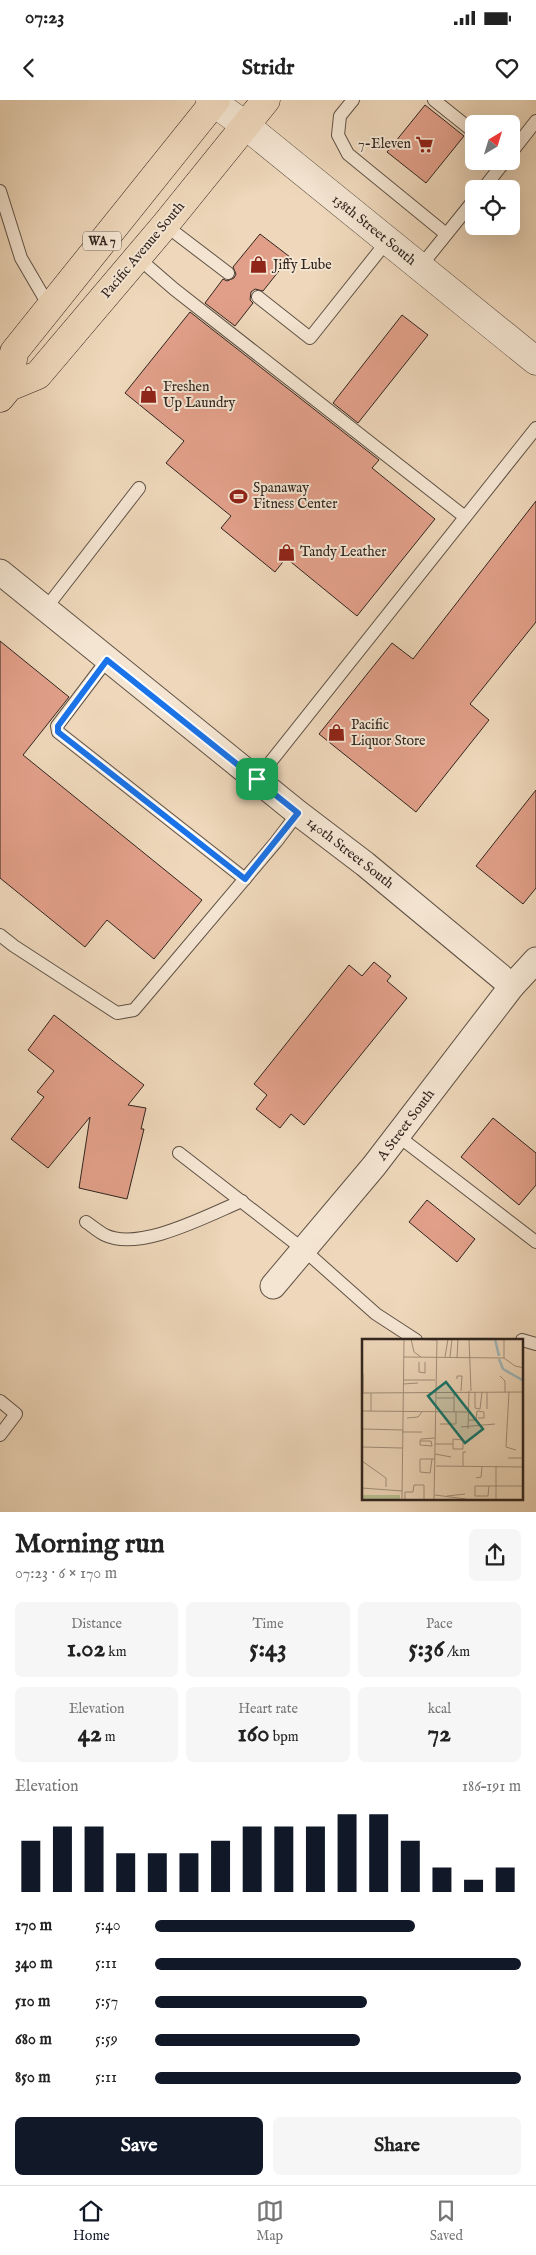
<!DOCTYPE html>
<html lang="en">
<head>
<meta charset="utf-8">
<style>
	:root { --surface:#fff; --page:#f6f6f6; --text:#222; --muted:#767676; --line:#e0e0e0; --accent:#111827 }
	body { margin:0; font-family:"IM FELL English",serif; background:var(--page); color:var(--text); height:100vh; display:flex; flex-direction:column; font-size:19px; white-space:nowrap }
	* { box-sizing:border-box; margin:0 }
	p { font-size:16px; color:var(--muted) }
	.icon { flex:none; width:28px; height:28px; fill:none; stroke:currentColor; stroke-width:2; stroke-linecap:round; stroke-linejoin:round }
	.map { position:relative; height:1412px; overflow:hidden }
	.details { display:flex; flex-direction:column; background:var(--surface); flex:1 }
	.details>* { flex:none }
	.needle { width:32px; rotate:38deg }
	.buttons { position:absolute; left:465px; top:15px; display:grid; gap:10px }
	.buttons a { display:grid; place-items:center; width:55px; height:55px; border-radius:8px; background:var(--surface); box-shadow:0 5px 20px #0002; font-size:25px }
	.pin { position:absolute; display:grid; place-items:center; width:42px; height:42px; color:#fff; margin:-21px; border-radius:10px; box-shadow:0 2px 8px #0006 }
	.round { display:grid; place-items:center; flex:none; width:52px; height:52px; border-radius:8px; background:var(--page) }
	.head { display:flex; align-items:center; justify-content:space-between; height:85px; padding:0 15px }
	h1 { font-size:28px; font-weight:700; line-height:38px }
	.metrics { display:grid; grid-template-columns:repeat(3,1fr); gap:8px; height:85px; padding:5px 15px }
	.metrics div { display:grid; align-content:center; border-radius:8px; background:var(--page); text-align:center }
	.metrics b { font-size:25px; font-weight:700 }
	.metrics small { font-size:14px; font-weight:400 }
	.metrics p { font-size:14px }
	.chart { height:140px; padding:10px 15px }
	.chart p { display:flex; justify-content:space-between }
	.chart svg { width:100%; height:90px; margin-top:5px; stroke:var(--accent); stroke-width:6 }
	.cta { display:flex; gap:10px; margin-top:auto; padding:10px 15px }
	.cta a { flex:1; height:58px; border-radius:8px; background:var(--accent); color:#fff; font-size:20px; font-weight:700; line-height:58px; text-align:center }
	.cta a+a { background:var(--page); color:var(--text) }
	ul { padding:0 15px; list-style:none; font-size:16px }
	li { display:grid; grid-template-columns:80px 60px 1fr; align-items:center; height:38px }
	li i { height:12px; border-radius:6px; background:var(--accent) }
	.status { display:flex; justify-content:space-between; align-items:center; height:35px; padding:0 25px; background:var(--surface); direction:ltr }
	.status svg { height:14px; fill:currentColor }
	header { display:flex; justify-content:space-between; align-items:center; height:65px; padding:0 15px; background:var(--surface); font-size:22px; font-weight:700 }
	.dock { display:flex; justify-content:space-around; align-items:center; height:70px; border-top:1px solid var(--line); background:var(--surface); font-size:14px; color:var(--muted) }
	.dock a { display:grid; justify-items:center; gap:2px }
	.dock .on { color:var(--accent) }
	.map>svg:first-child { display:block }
	.building { fill:#e19f89; stroke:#31251f }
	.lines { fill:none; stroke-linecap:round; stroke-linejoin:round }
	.service-casing { stroke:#605246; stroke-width:14 }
	.minor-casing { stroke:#605246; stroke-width:27 }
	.tertiary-casing { stroke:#605246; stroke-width:29 }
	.primary-casing { stroke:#31251f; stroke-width:29 }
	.service { stroke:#f4e5d2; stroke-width:12 }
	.minor { stroke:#f4e5d2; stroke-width:25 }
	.tertiary { stroke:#f4e5d2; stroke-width:28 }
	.primary { stroke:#eed7ba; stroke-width:28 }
	.route-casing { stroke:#fff; stroke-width:10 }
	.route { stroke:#1a73e8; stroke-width:6 }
	.labels { text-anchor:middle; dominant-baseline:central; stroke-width:4; stroke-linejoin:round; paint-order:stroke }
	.shield { fill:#f4e5d2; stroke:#6c5f55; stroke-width:1 }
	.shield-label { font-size:12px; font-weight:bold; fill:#31251f }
	.poi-label { font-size:14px; fill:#31251f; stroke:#f4e5d2; text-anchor:start }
	.street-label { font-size:14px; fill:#31251f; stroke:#f4e5d2 }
	.inset-river { fill:none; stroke:#9fb7bb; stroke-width:2.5 }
	.inset-road { fill:none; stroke:#a2907c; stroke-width:1 }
	.view { fill:#0f766e; fill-opacity:0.15; stroke:#0f766e; stroke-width:2.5 }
	.inset-edge { fill:none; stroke:#31251f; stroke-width:2.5 }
</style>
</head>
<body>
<div class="status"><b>07:23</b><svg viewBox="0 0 49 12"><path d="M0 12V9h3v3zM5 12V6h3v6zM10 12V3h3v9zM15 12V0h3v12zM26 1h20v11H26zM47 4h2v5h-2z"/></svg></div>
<header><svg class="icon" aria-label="back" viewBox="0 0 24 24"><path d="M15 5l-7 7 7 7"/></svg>Stridr<svg class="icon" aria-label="heart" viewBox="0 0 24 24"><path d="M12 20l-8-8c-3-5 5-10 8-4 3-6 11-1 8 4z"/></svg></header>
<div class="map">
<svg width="536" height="1413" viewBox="0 0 536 1413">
	<rect width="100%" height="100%" fill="#eed7ba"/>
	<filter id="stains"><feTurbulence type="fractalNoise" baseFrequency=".004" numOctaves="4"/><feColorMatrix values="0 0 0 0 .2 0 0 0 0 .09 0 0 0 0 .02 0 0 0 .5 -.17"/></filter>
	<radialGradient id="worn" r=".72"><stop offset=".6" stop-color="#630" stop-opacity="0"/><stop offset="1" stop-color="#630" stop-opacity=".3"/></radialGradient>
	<g class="building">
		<polygon points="425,5 464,36 426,83 387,52"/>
		<polygon points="260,134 290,157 263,191 255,189 251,192 250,200 253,203 235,226 205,203 223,179 227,181 234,178 236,174 233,167"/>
		<polygon points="190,212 379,360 372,368 435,419 357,516 286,458 275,472 221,428 231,416 166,363 184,341 125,293"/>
		<polygon points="402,215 428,235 358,323 333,303"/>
		<polygon points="536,401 536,522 470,604 489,620 416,712 319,634 392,543 413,559"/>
		<polygon points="0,541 69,597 23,655 202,800 154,859 107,820 85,847 0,778"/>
		<polygon points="536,690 536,788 523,804 476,766"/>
		<polygon points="374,862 391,876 387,881 407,898 304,1025 291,1014 280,1028 256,1009 267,995 254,984 349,865 362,876"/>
		<polygon points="54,915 144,985 128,1005 146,1008 141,1029 144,1029 127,1099 79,1088 90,1017 48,1068 11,1039 44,997 37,992 54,971 28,950"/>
		<polygon points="493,1018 536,1053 536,1085 519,1105 461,1057"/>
		<polygon points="427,1100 475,1139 457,1162 409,1122"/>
	</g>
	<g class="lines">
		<defs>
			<g id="service">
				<polyline points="353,0 340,16 338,35 348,54 446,134"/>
				<polyline points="434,0 474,32"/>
				<polyline points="511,53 536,21"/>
				<polyline points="483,89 505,61"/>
				<polyline points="0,91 21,158 49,206"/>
				<polyline points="165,125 228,173"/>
				<polyline points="137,157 174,189 465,417"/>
				<polyline points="420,167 474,100"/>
				<polyline points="258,197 310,238 388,140"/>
				<polyline points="46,508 139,388"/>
				<polyline points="107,560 57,626 58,632 245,779"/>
				<polyline points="257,679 536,328"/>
				<polyline points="0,835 14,846 117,913 134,910 276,742 298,713"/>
				<polyline points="398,1036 536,1142"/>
				<polyline points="179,1053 304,1150 376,1214 416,1240"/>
				<path d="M 86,1122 C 92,1126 99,1132 105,1135 C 140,1152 208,1115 242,1101"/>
				<polyline points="522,1240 536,1244"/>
				<polyline points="0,1301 16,1314 0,1335"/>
			</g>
			<g id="minor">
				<polyline points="0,472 298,713 365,764 512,886"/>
				<polyline points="273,1186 374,1066 512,886 536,860"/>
			</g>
			<polyline id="tertiary" points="210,0 245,25 536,261"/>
			<g id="primary">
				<polyline points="9,287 14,252 216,0"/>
				<polyline points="0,298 9,287 38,275 165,125 266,0"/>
			</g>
		</defs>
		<use href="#service" class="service-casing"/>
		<use href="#minor" class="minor-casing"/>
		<use href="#tertiary" class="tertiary-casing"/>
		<use href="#primary" class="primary-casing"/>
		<use href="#service" class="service"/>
		<use href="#minor" class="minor"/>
		<use href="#tertiary" class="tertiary"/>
		<use href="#primary" class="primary"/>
	</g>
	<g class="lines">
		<defs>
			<polygon id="route" points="107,560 298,713 245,779 58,632 58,626"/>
		</defs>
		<use href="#route" class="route-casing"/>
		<use href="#route" class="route"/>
	</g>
	<defs>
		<symbol id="supermarket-bare" viewBox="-9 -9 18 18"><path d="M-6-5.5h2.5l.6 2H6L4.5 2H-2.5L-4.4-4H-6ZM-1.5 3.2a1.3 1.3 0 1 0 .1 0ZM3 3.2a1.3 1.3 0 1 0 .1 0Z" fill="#8f2418" stroke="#f4e5d2" stroke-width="2.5" paint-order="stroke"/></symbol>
		<symbol id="shop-bare" viewBox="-9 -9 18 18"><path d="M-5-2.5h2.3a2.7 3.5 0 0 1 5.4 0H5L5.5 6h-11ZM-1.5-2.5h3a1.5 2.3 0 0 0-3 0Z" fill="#8f2418" stroke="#f4e5d2" stroke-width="2.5" paint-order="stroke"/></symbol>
		<symbol id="stadium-bare" viewBox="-9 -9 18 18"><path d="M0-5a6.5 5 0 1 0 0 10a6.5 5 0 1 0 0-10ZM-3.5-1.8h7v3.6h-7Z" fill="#8f2418" stroke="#f4e5d2" stroke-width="2.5" paint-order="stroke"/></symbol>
	</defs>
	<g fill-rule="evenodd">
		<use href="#supermarket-bare" x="412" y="32" width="25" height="25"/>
		<use href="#shop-bare" x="246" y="152" width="25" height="25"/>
		<use href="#shop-bare" x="136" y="282" width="25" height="25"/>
		<use href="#stadium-bare" x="226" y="384" width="25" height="25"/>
		<use href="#shop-bare" x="274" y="440" width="25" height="25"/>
		<use href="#shop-bare" x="324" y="620" width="25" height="25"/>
	</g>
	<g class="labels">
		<rect class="shield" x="83" y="131.5" width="38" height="19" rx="4"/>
		<g class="shield-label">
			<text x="102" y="141">WA 7</text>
		</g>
		<g class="poi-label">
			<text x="411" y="44" text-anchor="end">7-Eleven</text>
			<text x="273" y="165">Jiffy Lube</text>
			<text x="163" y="287">Freshen<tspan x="163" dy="16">Up Laundry</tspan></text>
			<text x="253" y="388">Spanaway<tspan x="253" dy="16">Fitness Center</tspan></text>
			<text x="300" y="452">Tandy Leather</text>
			<text x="351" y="625">Pacific<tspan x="351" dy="16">Liquor Store</tspan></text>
		</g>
		<g class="street-label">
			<text transform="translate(374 130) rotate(39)">138th Street South</text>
			<text transform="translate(143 150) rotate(-50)">Pacific Avenue South</text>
			<text transform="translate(350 753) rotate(38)">140th Street South</text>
			<text transform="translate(406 1025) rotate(-53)">A Street South</text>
		</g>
	</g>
	<g transform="translate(362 1239)">
		<rect width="161" height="161" fill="#eed7ba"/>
		<path d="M 0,156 L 38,156 L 38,161 L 0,161 Z" fill="#b6bf91"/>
		<path class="inset-river" d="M 108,0 L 133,0 L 137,17M 137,20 L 141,30 L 162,42"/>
		<path class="inset-road" d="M 49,0 L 52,13 L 59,18M 107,0 L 109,52M 142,0 L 142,19M 42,18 L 142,19 L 153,27 L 162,29M 83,18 L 86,0M 88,18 L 90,0M 95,19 L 96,0M 57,23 L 57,33 L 63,34 L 63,23M 138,37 L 143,42 L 143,53M 95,40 L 95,37 L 100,37 L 99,52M 42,41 L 73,41M 41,45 L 56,44M 113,53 L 113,69 L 118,70 L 120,53M 147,53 L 144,108 L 154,111M 0,54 L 162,53M 1,54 L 1,35M 9,54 L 9,72M 75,59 L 92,59M 125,70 L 125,53M 0,72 L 106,73M 92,73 L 92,52M 45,79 L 56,78 L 60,73M 106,81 L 114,81 L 115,72 L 122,73 L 122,79 L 116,79M 78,85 L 94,85 L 94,73M 99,88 L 133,85M 0,90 L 41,91M 106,90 L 107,52M 40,93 L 60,93M 91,100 L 101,101 L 101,110 L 91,110 ZM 58,102 L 69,102 L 70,107 L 58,106 L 58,102 L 59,100 L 73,99M 73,105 L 91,105M 0,108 L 40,109M 73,115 L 89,118M 146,119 L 162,119M 70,120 L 68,134 L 58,133 L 58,120 L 73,120M 0,122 L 24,139 L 24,148M 74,127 L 162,128M 101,127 L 101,113 L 104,113M 114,139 L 119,138 L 120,128M 127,147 L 126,157 L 113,157 L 113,147 L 162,147M 0,149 L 40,152M 73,156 L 104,160M 85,157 L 103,155M 40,161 L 42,0 L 75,1M 43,161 L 43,153 L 51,153 L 52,146 L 62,146 L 62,161M 72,161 L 75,0M 134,161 L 134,128"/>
		<path class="view" d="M 84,43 L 121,90 L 103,104 L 66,57 Z"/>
		<rect width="161" height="161" class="inset-edge"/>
	</g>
	<rect width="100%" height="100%" filter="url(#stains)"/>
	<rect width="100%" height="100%" fill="url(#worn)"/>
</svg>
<div class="buttons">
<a><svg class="needle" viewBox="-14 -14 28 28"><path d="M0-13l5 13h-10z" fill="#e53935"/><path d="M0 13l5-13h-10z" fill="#767676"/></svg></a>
<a><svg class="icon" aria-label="locate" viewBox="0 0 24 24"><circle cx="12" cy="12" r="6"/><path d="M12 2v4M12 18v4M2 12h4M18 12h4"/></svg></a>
</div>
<div class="pin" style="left:257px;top:679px;background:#1e9e55"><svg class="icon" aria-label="arrive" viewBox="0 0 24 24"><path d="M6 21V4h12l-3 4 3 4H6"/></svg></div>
</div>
<section class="details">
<div class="head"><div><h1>Morning run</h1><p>07:23 · 6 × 170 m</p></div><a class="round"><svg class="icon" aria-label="share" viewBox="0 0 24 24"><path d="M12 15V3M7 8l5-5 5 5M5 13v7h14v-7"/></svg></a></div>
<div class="metrics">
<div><p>Distance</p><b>1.02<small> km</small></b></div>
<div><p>Time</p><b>5:43</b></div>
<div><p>Pace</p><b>5:36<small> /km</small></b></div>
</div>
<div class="metrics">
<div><p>Elevation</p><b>42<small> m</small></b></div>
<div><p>Heart rate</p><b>160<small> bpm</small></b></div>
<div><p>kcal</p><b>72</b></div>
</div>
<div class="chart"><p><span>Elevation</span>186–191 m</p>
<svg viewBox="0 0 160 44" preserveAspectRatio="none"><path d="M5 44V19M15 44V12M25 44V12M35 44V25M45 44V25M55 44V25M65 44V19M75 44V12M85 44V12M95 44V12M105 44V6M115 44V6M125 44V19M135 44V32M145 44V38M155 44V32"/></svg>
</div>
<ul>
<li><b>170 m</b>5:40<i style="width:71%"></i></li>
<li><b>340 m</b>5:11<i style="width:100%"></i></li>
<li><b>510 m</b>5:57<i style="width:58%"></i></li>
<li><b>680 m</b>5:59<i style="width:56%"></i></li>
<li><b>850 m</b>5:11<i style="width:100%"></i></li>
</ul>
<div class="cta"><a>Save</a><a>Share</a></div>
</section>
<nav class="dock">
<a class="on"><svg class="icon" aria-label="home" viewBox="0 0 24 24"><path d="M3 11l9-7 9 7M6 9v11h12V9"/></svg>Home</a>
<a><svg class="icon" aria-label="map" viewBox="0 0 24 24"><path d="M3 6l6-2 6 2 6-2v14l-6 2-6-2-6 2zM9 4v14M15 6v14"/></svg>Map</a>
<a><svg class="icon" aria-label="saved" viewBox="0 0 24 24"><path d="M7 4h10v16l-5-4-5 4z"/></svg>Saved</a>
</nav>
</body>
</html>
